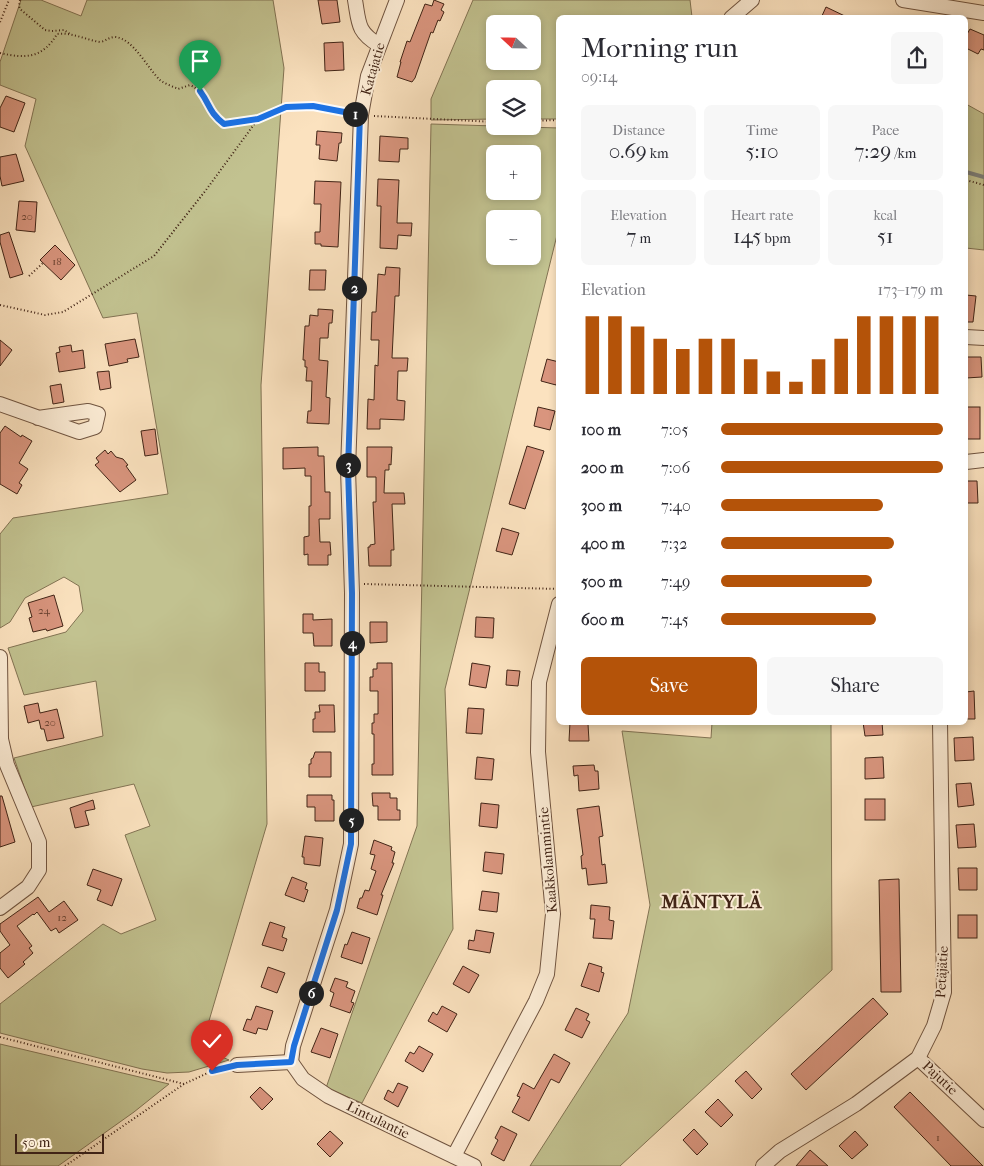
<!DOCTYPE html>
<html lang="en">
<head>
<meta charset="utf-8">
<style>
	:root { --surface:#fff; --page:#f7f7f7; --text:#2b2b33; --muted:#7c7c81; --accent:#b45309 }
	body { margin:0; font-family:"IM FELL French Canon",serif; background:var(--page); color:var(--text); height:100vh; display:flex; flex-direction:column; font-size:19px; white-space:nowrap }
	* { box-sizing:border-box; margin:0 }
	p { font-size:16px; color:var(--muted) }
	.icon { flex:none; width:28px; height:28px; fill:none; stroke:currentColor; stroke-width:2; stroke-linecap:round; stroke-linejoin:round }
	.map { position:relative; flex:1; overflow:hidden }
	.drawer { position:absolute; left:556px; top:15px; width:412px; height:710px; display:flex; flex-direction:column; background:var(--surface); border-radius:8px; box-shadow:0 2px 8px #0003 }
	.drawer>* { flex:none }
	.needle { width:32px; rotate:292deg }
	.tools { position:absolute; left:486px; top:15px; display:grid; gap:10px }
	.tools a { display:grid; place-items:center; width:55px; height:55px; border-radius:8px; background:var(--surface); box-shadow:0 2px 8px #0003; font-size:25px }
	.scale { position:absolute; left:15px; bottom:12px; width:89px; box-sizing:border-box; padding-left:5px; border:2px solid #412416; border-top:0; font-size:14px; line-height:18px; white-space:nowrap; color:#412416; -webkit-text-stroke:4px #fcecd5; paint-order:stroke }
	.pin { position:absolute; display:grid; place-items:center; width:42px; height:42px; color:#fff; margin:-51px -21px; border-radius:50% 50% 50% 0; rotate:-45deg; box-shadow:0 0 5px #0007 }
	.pin .icon { rotate:45deg }
	.km { position:absolute; width:25px; height:25px; margin:-12px; border-radius:50%; background:#222; color:#fff; font-size:14px; line-height:25px; text-align:center }
	.round { display:grid; place-items:center; flex:none; width:52px; height:52px; border-radius:8px; background:var(--page) }
	.overview { display:flex; align-items:center; justify-content:space-between; height:85px; padding:0 25px }
	h1 { font-size:28px; font-weight:600; line-height:38px }
	.figures { display:grid; grid-template-columns:repeat(3,1fr); gap:8px; height:85px; padding:5px 25px }
	.figures div { display:grid; align-content:center; border-radius:8px; background:var(--page); text-align:center }
	.figures b { font-size:21px; font-weight:600 }
	.figures small { font-size:14px; font-weight:400 }
	.figures p { font-size:14px }
	.chart { height:140px; padding:10px 25px }
	.chart p { display:flex; justify-content:space-between }
	.chart svg { width:100%; height:90px; margin-top:5px; stroke:var(--accent); stroke-width:6 }
	.action { display:flex; gap:10px; margin-top:auto; padding:10px 25px }
	.action a { flex:1; height:58px; border-radius:8px; background:var(--accent); color:#fff; font-size:20px; font-weight:600; line-height:58px; text-align:center }
	.action a+a { background:var(--page); color:var(--text) }
	ul { padding:0 25px; list-style:none; font-size:16px }
	li { display:grid; grid-template-columns:80px 60px 1fr; align-items:center; height:38px }
	li i { height:12px; border-radius:6px; background:var(--accent) }
	.map>svg:first-child { display:block }
	.green { fill:#c2c290; stroke:#827353; fill-rule:evenodd }
	.lines { fill:none; stroke-linecap:round; stroke-linejoin:round }
	.stream { stroke:#7c7f7a; stroke-width:4 }
	.building { fill:#d9957e; stroke:#412416 }
	.street-casing { stroke:#705440; stroke-width:16 }
	.path { stroke:#412416; stroke-width:2; stroke-dasharray:1 2.5; stroke-linecap:butt }
	.street { stroke:#fcecd5; stroke-width:14 }
	.route-casing { stroke:#fff; stroke-width:10 }
	.route { stroke:#1a73e8; stroke-width:6 }
	.labels { text-anchor:middle; dominant-baseline:central; stroke-width:4; stroke-linejoin:round; paint-order:stroke }
	.number-label { font-size:11px; fill:#674030 }
	.street-label { font-size:14px; fill:#412416; stroke:#fcecd5 }
	.district-label { font-size:19px; font-weight:bold; letter-spacing:1px; fill:#412416; stroke:#fcecd5 }
</style>
</head>
<body>
<div class="map">
<svg width="984" height="1166" viewBox="0 0 984 1166">
	<rect width="100%" height="100%" fill="#fbe2bf"/>
	<filter id="stains"><feTurbulence type="fractalNoise" baseFrequency=".004" numOctaves="4"/><feColorMatrix values="0 0 0 0 .2 0 0 0 0 .09 0 0 0 0 .02 0 0 0 .5 -.17"/></filter>
	<radialGradient id="worn" r=".72"><stop offset=".6" stop-color="#630" stop-opacity="0"/><stop offset="1" stop-color="#630" stop-opacity=".3"/></radialGradient>
	<g class="green">
		<polygon points="21,0 41,0 81,16 87,0 273,0 284,68 261,385 267,824 201,1048 229,1060 189,1072 167,1073 142,1069 0,1033 0,1004 103,924 121,934 156,920 125,835 150,826 134,784 31,807 14,758 103,736 96,681 24,695 8,648 66,632 83,611 79,586 64,577 25,598 10,622 0,628 0,534 13,518 168,494 137,313 103,318 25,146 36,99 0,85 0,62"/>
		<path d="M 473,0 L 690,0 L 692,17 L 559,18 L 559,119 L 533,119 L 532,89 L 495,89 L 495,119 L 431,120 L 431,99 ZM 495,24 L 532,24 L 532,61 L 495,61 Z"/>
		<polygon points="966,104 984,114 984,250 966,248"/>
		<path d="M 431,124 L 559,128 L 559,227 L 445,689 L 453,929 L 362,1103 L 326,1088 L 417,826 ZM 495,154 L 532,154 L 532,191 L 495,191 ZM 495,219 L 532,219 L 532,256 L 495,256 Z"/>
		<polygon points="712,723 831,723 832,970 620,1166 530,1166 628,1013 650,905 622,731 711,738"/>
		<polygon points="0,1044 169,1084 134,1112 58,1166 0,1166"/>
	</g>
	<g class="lines">
		<polyline class="stream" points="966,172 984,177"/>
	</g>
	<g class="building">
		<polygon points="318,0 337,0 340,22 322,24"/>
		<polygon points="434,0 444,4 441,10 444,12 440,21 438,20 433,33 431,32 415,78 412,82 397,77 401,62 400,62 407,41 410,42 425,4 432,6"/>
		<polygon points="826,7 849,18 821,18"/>
		<polygon points="970,29 984,35 984,50 981,49 978,54 966,48 966,36"/>
		<polygon points="343,42 344,70 325,71 324,43"/>
		<polygon points="6,96 25,103 14,132 0,127 0,108"/>
		<polygon points="317,131 342,133 341,143 339,143 337,161 319,159 320,145 316,145"/>
		<polygon points="380,136 408,138 408,149 400,149 399,162 379,161"/>
		<polygon points="16,154 24,181 2,186 0,176 0,157"/>
		<polygon points="378,179 399,180 397,223 412,223 411,236 398,235 397,249 380,248 381,206 377,206"/>
		<polygon points="315,181 341,182 338,247 321,246 321,244 315,244 315,232 320,232 321,204 314,204"/>
		<polygon points="19,201 37,202 35,232 16,230"/>
		<polygon points="9,232 23,274 10,278 0,242 0,235"/>
		<polygon points="55,245 75,265 61,280 40,260"/>
		<polygon points="386,267 400,268 399,296 395,296 392,358 408,358 407,371 398,371 397,400 405,401 404,420 380,419 380,429 367,429 368,399 374,400 375,365 378,366 379,340 371,340 372,312 376,312 378,274 385,275"/>
		<polygon points="310,270 326,270 325,290 309,290"/>
		<polygon points="966,295 976,296 973,322 966,322"/>
		<polygon points="318,309 333,310 332,323 329,323 328,338 320,338 319,360 328,361 326,397 330,398 329,424 307,423 308,411 311,411 312,381 306,381 307,367 305,367 305,360 303,360 305,326 309,326 310,315 318,316"/>
		<polygon points="135,339 139,357 127,359 128,362 109,366 105,344"/>
		<polygon points="0,340 12,350 0,366"/>
		<polygon points="71,345 72,352 83,350 85,368 59,372 56,353 60,352 59,347"/>
		<polygon points="966,357 981,357 982,377 966,378"/>
		<polygon points="547,359 559,362 559,375 556,385 541,381"/>
		<polygon points="109,371 111,388 100,390 97,372"/>
		<polygon points="61,384 64,402 53,404 50,386"/>
		<polygon points="538,407 555,411 550,430 534,426"/>
		<rect x="966" y="407" width="14" height="32"/>
		<polygon points="5,426 21,437 22,435 32,441 19,463 28,469 19,483 22,485 17,494 0,484 0,433"/>
		<polygon points="155,429 158,454 145,456 141,431"/>
		<polygon points="527,446 544,451 525,509 509,504"/>
		<polygon points="318,447 318,456 324,456 325,492 330,492 330,519 319,519 320,542 330,542 331,555 328,555 328,565 308,565 308,554 304,555 304,537 309,536 309,506 311,506 311,476 305,476 305,468 283,469 283,448"/>
		<polygon points="367,447 392,447 391,465 389,464 389,470 385,470 384,493 404,493 405,504 392,504 394,550 391,550 391,566 369,566 368,547 370,547 370,545 375,544 373,502 376,502 376,477 367,477"/>
		<polygon points="105,450 108,454 111,451 116,457 123,459 128,465 126,466 136,480 120,492 95,465 99,462 96,458"/>
		<polygon points="966,481 977,481 978,503 966,503"/>
		<polygon points="502,528 519,533 512,555 496,551"/>
		<polygon points="54,595 63,626 47,631 46,629 33,632 29,618 32,617 28,603"/>
		<polygon points="303,614 313,614 313,620 332,619 332,646 314,646 313,633 303,633"/>
		<polygon points="476,617 494,618 493,638 475,637"/>
		<polygon points="370,622 387,622 387,642 370,643"/>
		<polygon points="305,663 319,663 319,672 325,672 325,691 305,691"/>
		<polygon points="377,663 392,663 393,775 372,775 372,764 374,764 374,734 372,734 372,723 374,723 374,714 378,714 378,691 370,691 370,677 373,677 373,669 377,669"/>
		<polygon points="472,663 490,666 486,688 469,685"/>
		<polygon points="507,670 520,671 518,686 506,685"/>
		<polygon points="974,691 975,719 966,719 966,692"/>
		<polygon points="38,703 40,713 57,709 64,738 47,741 44,729 41,729 39,720 28,723 24,706"/>
		<polygon points="319,705 334,705 335,732 313,732 313,719 315,719 315,712 320,712"/>
		<polygon points="468,708 484,709 482,734 466,733"/>
		<polygon points="570,722 585,722 585,724 588,724 589,741 569,741"/>
		<polygon points="863,722 882,722 883,735 865,736"/>
		<polygon points="973,737 974,760 955,761 954,738"/>
		<polygon points="315,752 331,752 331,777 309,777 309,764 311,764 311,759 313,758"/>
		<polygon points="477,757 494,759 492,780 475,779"/>
		<polygon points="883,757 884,778 865,779 865,758"/>
		<polygon points="594,765 595,771 598,771 599,789 579,791 578,775 574,776 573,766"/>
		<polygon points="971,783 974,805 958,807 956,784"/>
		<polygon points="372,793 390,793 390,798 397,798 397,810 400,810 400,820 378,820 378,806 373,806"/>
		<polygon points="307,795 332,795 332,800 334,800 334,821 315,821 315,807 307,807"/>
		<polygon points="0,796 2,796 15,842 0,847"/>
		<rect x="865" y="799" width="20" height="21"/>
		<polygon points="93,800 95,809 85,811 89,825 75,828 70,808"/>
		<polygon points="481,803 499,805 497,828 479,826"/>
		<polygon points="599,806 603,836 599,837 602,865 605,864 607,883 588,885 586,868 582,869 581,856 583,855 577,809"/>
		<polygon points="974,824 976,847 958,848 956,825"/>
		<polygon points="305,836 323,838 320,866 304,864 304,857 302,857"/>
		<polygon points="374,840 392,847 391,850 395,852 392,863 394,863 381,895 383,895 377,915 357,908 360,898 362,898 365,890 369,891 376,871 371,869 375,855 370,854"/>
		<polygon points="485,852 504,854 502,874 483,871"/>
		<polygon points="958,868 977,868 977,890 959,890"/>
		<polygon points="93,869 122,879 112,906 97,900 101,890 87,885"/>
		<polygon points="292,877 307,883 305,889 308,890 304,902 285,895"/>
		<polygon points="899,879 901,992 881,992 879,880"/>
		<polygon points="482,891 499,893 497,912 479,910"/>
		<polygon points="38,897 49,912 64,901 78,920 59,933 56,928 51,931 37,912 34,915 33,914 17,926 32,946 29,948 33,953 23,962 25,964 8,978 0,968 0,953 10,945 0,931 0,924"/>
		<polygon points="591,905 610,907 609,920 614,921 612,939 593,938 595,919 590,919"/>
		<rect x="958" y="915" width="19" height="23"/>
		<polygon points="270,922 285,927 282,937 287,939 283,951 262,945"/>
		<polygon points="476,930 494,933 490,953 468,949 469,940 474,941"/>
		<polygon points="352,932 370,938 362,964 341,957 345,944 347,945"/>
		<polygon points="589,963 602,967 601,972 604,973 599,992 581,986"/>
		<polygon points="463,966 479,975 469,993 453,984"/>
		<polygon points="268,967 285,973 277,993 261,987"/>
		<polygon points="335,978 348,982 346,987 355,991 351,1002 354,1003 350,1013 330,1006 334,993 330,991"/>
		<polygon points="873,998 888,1014 806,1090 791,1074"/>
		<polygon points="256,1006 273,1011 267,1030 258,1028 256,1034 243,1030 247,1019 251,1020"/>
		<polygon points="442,1006 457,1014 447,1032 428,1021 433,1012 437,1015"/>
		<polygon points="576,1008 589,1014 586,1020 590,1022 582,1038 565,1030"/>
		<polygon points="321,1028 338,1034 330,1058 311,1052"/>
		<polygon points="419,1046 433,1054 423,1072 405,1061 410,1052 414,1054"/>
		<polygon points="554,1054 570,1063 559,1083 551,1079 529,1121 512,1112 520,1097 517,1096 523,1083 534,1089"/>
		<polygon points="746,1071 762,1089 752,1099 735,1081"/>
		<polygon points="398,1083 408,1087 398,1107 384,1099 388,1090 393,1093"/>
		<polygon points="260,1087 273,1099 262,1110 250,1097"/>
		<polygon points="910,1092 983,1166 951,1166 894,1107"/>
		<polygon points="718,1099 733,1115 721,1127 705,1112"/>
		<polygon points="501,1126 517,1134 504,1161 491,1154 498,1140 495,1138"/>
		<polygon points="694,1129 708,1144 697,1155 683,1140"/>
		<polygon points="330,1131 343,1143 330,1157 317,1144"/>
		<polygon points="855,1131 868,1145 852,1159 839,1146"/>
		<polygon points="810,1150 828,1166 796,1166"/>
	</g>
	<g class="lines">
		<defs>
			<g id="street">
				<path d="M 355,0 C 359,23 357,32 379,45"/>
				<polyline points="903,0 984,13"/>
				<polyline points="731,18 752,0"/>
				<polyline points="966,337 984,338"/>
				<polyline points="0,404 79,432 95,427 98,414 88,411 38,418"/>
				<polyline points="966,462 984,460"/>
				<polyline points="0,657 1,739 7,765 39,842 39,870 28,887 0,908"/>
				<polyline points="918,1058 984,1120"/>
				<polyline points="291,1062 293,1046 337,910 351,844 352,593 348,469 361,115 368,76 397,0"/>
				<polyline points="291,1062 303,1079 328,1096 474,1166"/>
				<polyline points="237,1065 291,1062"/>
				<polyline points="454,1156 536,1001 547,974 553,914 538,752 539,682 559,604"/>
				<polyline points="763,1166 780,1151 856,1104 918,1058 934,1026 944,992 940,722"/>
			</g>
		</defs>
		<use href="#street" class="street-casing"/>
		<g class="path">
			<polyline points="20,0 19,6 20,9 45,30 52,31 64,30 70,34"/>
			<polyline points="0,22 9,0"/>
			<path d="M 0,53 C 26,59 43,58 57,34 C 72,32 86,40 100,42 C 106,41 109,37 115,37 C 133,38 148,69 160,80 C 165,84 172,86 178,89 L 190,85 C 207,93 203,101 212,114 C 215,118 220,121 224,125 L 258,119"/>
			<polyline points="374,116 495,122"/>
			<polyline points="532,121 559,120"/>
			<polyline points="966,180 984,185"/>
			<polyline points="29,276 43,263"/>
			<polyline points="0,305 45,315 63,312 154,256 206,190 258,119 286,107 313,106 349,112"/>
			<polyline points="364,584 559,589"/>
			<polyline points="0,1037 184,1084"/>
			<polyline points="65,1166 184,1084 212,1071 224,1068"/>
		</g>
		<use href="#street" class="street"/>
	</g>
	<g class="lines">
		<defs>
			<path id="route" d="M 200,91 C 211,106 208,111 224,124 L 258,119 L 286,107 L 313,106 L 360,115 L 348,469 L 352,593 L 351,844 L 337,910 L 294,1046 L 291,1062 L 237,1065 L 212,1071"/>
		</defs>
		<use href="#route" class="route-casing"/>
		<use href="#route" class="route"/>
	</g>
	<g class="labels">
		<g class="number-label">
			<text x="27" y="216">20</text>
			<text x="57" y="261">18</text>
			<text x="44" y="610">24</text>
			<text x="50" y="722">20</text>
			<text x="62" y="917">12</text>
			<text x="938" y="1137">1</text>
		</g>
		<g class="street-label">
			<text transform="translate(373 69) rotate(-74)">Katajatie</text>
			<text transform="translate(548 860) rotate(-95)">Kaakkolammintie</text>
			<text transform="translate(942 972) rotate(-87)">Petäjätie</text>
			<text transform="translate(940 1078) rotate(43)">Pajutie</text>
			<text transform="translate(378 1120) rotate(26)">Lintulantie</text>
		</g>
		<g class="district-label">
			<text x="712" y="902">MÄNTYLÄ</text>
		</g>
	</g>
	<rect width="100%" height="100%" filter="url(#stains)"/>
	<rect width="100%" height="100%" fill="url(#worn)"/>
</svg>
<div class="tools">
<a><svg class="needle" viewBox="-14 -14 28 28"><path d="M0-13l5 13h-10z" fill="#e53935"/><path d="M0 13l5-13h-10z" fill="#7c7c81"/></svg></a>
<a><svg class="icon" aria-label="layers" viewBox="0 0 24 24"><path d="M12 4l9 5-9 5-9-5zM3 14l9 5 9-5"/></svg></a>
<a>+</a>
<a>−</a>
</div>
<div class="scale">50 m</div>
<div class="pin" style="left:200px;top:91px;background:#1e9e55"><svg class="icon" aria-label="arrive" viewBox="0 0 24 24"><path d="M6 21V4h12l-3 4 3 4H6"/></svg></div>
<div class="pin" style="left:212px;top:1071px;background:#d93025"><svg class="icon" aria-label="check" viewBox="0 0 24 24"><path d="M5 12l5 5 9-10"/></svg></div>
<b class="km" style="left:355px;top:114px">1</b>
<b class="km" style="left:354px;top:288px">2</b>
<b class="km" style="left:348px;top:465px">3</b>
<b class="km" style="left:352px;top:643px">4</b>
<b class="km" style="left:351px;top:820px">5</b>
<b class="km" style="left:311px;top:993px">6</b>
<section class="drawer">
<div class="overview"><div><h1>Morning run</h1><p>09:14</p></div><a class="round"><svg class="icon" aria-label="share" viewBox="0 0 24 24"><path d="M12 15V3M7 8l5-5 5 5M5 13v7h14v-7"/></svg></a></div>
<div class="figures">
<div><p>Distance</p><b>0.69<small> km</small></b></div>
<div><p>Time</p><b>5:10</b></div>
<div><p>Pace</p><b>7:29<small> /km</small></b></div>
</div>
<div class="figures">
<div><p>Elevation</p><b>7<small> m</small></b></div>
<div><p>Heart rate</p><b>145<small> bpm</small></b></div>
<div><p>kcal</p><b>51</b></div>
</div>
<div class="chart"><p><span>Elevation</span>173–179 m</p>
<svg viewBox="0 0 160 44" preserveAspectRatio="none"><path d="M5 44V6M15 44V6M25 44V11M35 44V17M45 44V22M55 44V17M65 44V17M75 44V27M85 44V33M95 44V38M105 44V27M115 44V17M125 44V6M135 44V6M145 44V6M155 44V6"/></svg>
</div>
<ul>
<li><b>100 m</b>7:05<i style="width:100%"></i></li>
<li><b>200 m</b>7:06<i style="width:100%"></i></li>
<li><b>300 m</b>7:40<i style="width:73%"></i></li>
<li><b>400 m</b>7:32<i style="width:78%"></i></li>
<li><b>500 m</b>7:49<i style="width:68%"></i></li>
<li><b>600 m</b>7:45<i style="width:70%"></i></li>
</ul>
<div class="action"><a>Save</a><a>Share</a></div>
</section>
</div>
</body>
</html>
